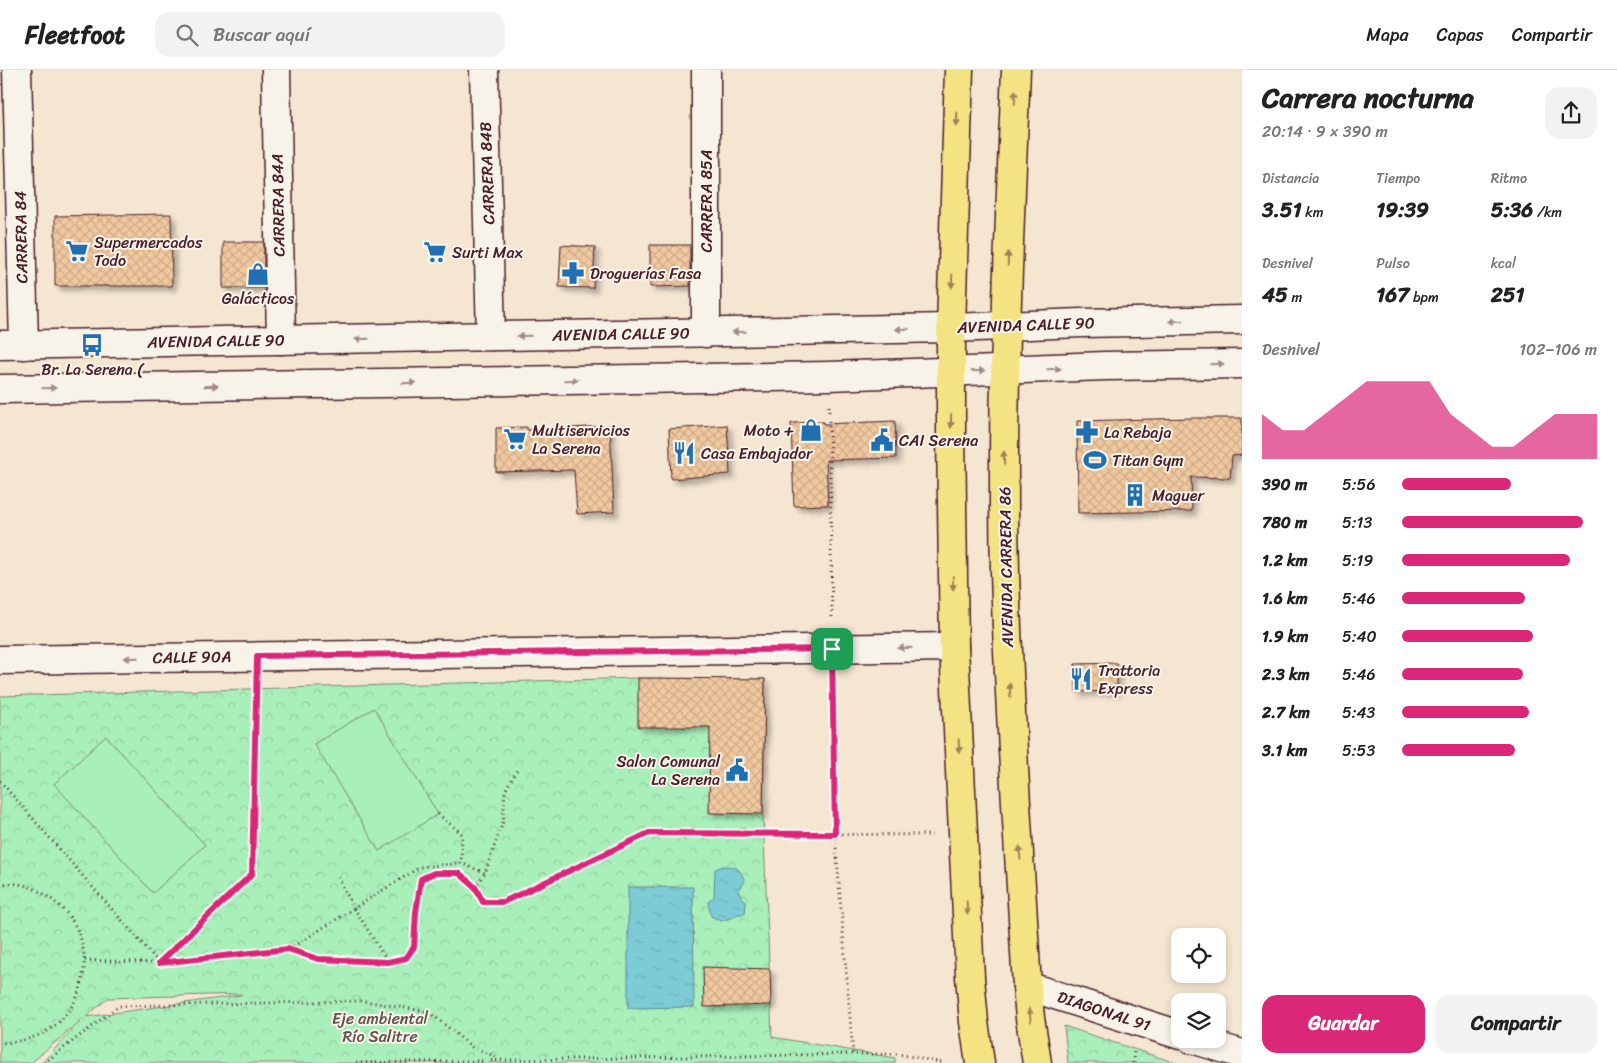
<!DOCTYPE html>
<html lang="es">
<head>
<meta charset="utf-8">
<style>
	:root { --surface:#fff; --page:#f2f2f2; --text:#222; --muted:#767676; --line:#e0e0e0; --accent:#db2777 }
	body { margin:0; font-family:Sriracha,sans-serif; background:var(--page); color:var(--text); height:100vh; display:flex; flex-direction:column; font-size:19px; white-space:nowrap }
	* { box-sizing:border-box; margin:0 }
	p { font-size:16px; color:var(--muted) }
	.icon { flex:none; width:28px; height:28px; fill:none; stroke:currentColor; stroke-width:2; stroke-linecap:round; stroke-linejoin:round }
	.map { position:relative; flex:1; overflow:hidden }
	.sheet { display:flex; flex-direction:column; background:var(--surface); width:375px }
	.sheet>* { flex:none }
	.tools { position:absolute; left:1171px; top:858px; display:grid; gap:10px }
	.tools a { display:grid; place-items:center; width:55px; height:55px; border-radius:10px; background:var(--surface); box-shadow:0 2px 8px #0003; font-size:25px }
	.pin { position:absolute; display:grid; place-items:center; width:42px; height:42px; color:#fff; margin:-21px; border-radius:10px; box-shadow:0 2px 8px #0006 }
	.round { display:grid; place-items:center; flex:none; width:52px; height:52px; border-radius:15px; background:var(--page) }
	.headline { display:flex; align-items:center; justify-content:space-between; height:85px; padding:0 20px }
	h1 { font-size:28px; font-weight:700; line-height:38px }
	.stats { display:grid; grid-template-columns:repeat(3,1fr); gap:8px; height:85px; padding:5px 20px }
	.stats div { display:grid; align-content:center }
	.stats b { font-size:21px; font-weight:700 }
	.stats small { font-size:14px; font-weight:400 }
	.stats p { font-size:14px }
	.chart { height:140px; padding:10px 20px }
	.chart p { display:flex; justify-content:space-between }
	.chart svg { width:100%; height:90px; margin-top:5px; fill:var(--accent); opacity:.7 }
	.primary-button { display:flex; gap:10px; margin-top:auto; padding:10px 20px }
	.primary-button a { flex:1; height:58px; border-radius:15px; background:var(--accent); color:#fff; font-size:20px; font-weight:700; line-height:58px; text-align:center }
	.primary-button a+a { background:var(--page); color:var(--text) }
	ul { padding:0 20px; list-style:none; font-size:16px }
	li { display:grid; grid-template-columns:80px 60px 1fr; align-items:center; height:38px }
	li i { height:12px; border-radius:6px; background:var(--accent) }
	header { display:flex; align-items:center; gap:30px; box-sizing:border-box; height:70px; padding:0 25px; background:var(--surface); border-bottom:1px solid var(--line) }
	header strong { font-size:24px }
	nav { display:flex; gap:28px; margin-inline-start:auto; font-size:18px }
	.search { width:350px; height:45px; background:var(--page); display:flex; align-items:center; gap:12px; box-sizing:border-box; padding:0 18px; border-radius:15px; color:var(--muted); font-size:19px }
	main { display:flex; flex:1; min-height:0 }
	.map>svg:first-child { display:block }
	.forest { fill:url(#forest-crowns); stroke:#7a8772; fill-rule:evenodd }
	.pitch { fill:#a9efba; stroke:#7a8772 }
	.water { fill:url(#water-ripples); stroke:#678691 }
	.building { fill:url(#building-cross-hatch); stroke:#4a1f2b; filter:url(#shadow) }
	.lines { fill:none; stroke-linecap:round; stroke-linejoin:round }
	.street-casing { stroke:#4a1f2b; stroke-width:31 }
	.secondary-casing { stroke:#4a1f2b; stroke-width:31 }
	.primary-casing { stroke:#4a1f2b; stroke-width:31 }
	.path { stroke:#4a1f2b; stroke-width:3; stroke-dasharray:1 4; stroke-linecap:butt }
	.street { stroke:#f7f3e8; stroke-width:28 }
	.secondary { stroke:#f7f3e8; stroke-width:28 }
	.primary { stroke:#f4e382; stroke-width:28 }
	.oneway { fill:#9f8156 }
	.oneway2 { fill:#a0898a }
	.route-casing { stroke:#fff; stroke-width:10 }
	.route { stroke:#db2777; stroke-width:6 }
	.labels { text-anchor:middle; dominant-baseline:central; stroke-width:4; stroke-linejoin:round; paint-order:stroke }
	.street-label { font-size:16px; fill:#4a1f2b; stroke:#f7f3e8 }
	.poi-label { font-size:16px; fill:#4a1f2b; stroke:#f7f3e8; text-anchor:start }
	.park-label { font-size:16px; fill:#62534f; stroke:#f7f3e8 }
</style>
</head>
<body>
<header>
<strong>Fleetfoot</strong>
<div class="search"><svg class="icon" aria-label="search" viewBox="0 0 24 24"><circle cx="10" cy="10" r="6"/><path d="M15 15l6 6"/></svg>Buscar aquí</div>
<nav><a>Mapa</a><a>Capas</a><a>Compartir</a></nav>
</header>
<main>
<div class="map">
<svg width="1242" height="993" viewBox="0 0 1242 993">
	<defs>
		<pattern id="forest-crowns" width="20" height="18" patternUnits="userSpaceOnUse" patternTransform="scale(1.25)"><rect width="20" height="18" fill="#a9efba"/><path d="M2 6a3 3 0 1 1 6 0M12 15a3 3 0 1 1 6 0" fill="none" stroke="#93cca0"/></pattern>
		<pattern id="water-ripples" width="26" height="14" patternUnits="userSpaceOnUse" patternTransform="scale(1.25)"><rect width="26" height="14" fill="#7bcbd5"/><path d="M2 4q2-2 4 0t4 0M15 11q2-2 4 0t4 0" fill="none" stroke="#6caeb7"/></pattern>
		<pattern id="building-cross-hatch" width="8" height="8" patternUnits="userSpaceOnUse" patternTransform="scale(1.25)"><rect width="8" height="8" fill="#f0c99f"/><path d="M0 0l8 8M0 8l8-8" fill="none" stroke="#cfac89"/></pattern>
		<filter id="shadow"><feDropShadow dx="4.5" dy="4.5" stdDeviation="2.5" flood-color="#0004"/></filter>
	</defs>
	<rect width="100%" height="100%" fill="#f5e6d2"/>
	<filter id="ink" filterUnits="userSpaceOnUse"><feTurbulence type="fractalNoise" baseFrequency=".02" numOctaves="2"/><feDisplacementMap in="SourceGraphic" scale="10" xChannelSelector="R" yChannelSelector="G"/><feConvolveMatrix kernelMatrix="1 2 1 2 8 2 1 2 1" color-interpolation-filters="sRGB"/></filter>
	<g filter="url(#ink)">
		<g class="forest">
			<path d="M 638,608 L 765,609 L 763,744 L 772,967 L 895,988 L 895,993 L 42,993 L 80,951 L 31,993 L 0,993 L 0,626 ZM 241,924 L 241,925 L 86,947 L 108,928 Z"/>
			<polygon points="1064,956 1176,993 1068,993"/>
		</g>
		<g class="pitch">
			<polygon points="374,638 438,744 379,781 314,674"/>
			<polygon points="106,666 205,775 153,823 54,714"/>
		</g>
		<g class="water">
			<path d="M 723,796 C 738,796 739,798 745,811 L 738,822 L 746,832 L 745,844 L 738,844 L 734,847 L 722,851 L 711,846 L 708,832 L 714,827 L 715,799 Z"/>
			<polygon points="628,817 693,817 694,937 628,938"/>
		</g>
		<g class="building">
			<polygon points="171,144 172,216 55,216 55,146"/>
			<rect x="223" y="172" width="41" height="46"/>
			<polygon points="561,175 595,177 593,218 559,217"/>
			<polygon points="650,175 690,175 690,216 650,217"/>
			<polygon points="1192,348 1242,348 1242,385 1232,386 1230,408 1191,407 1192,441 1078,443 1077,351"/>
			<polygon points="895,351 896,388 826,390 828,435 794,436 791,353 824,352 824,354"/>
			<polygon points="727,355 730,404 671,409 669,359"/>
			<polygon points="610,356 614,442 577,444 574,400 496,402 496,358 527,357 527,360"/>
			<polygon points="1117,593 1117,621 1076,622 1075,594"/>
			<polygon points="638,608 765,609 763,744 709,743 710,657 638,657"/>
			<polygon points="703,897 770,899 771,935 704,937"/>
		</g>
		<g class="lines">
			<defs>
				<g id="street">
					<polyline points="17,0 24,275"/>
					<polyline points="276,0 281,270"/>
					<polyline points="484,0 491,266"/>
					<polyline points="706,0 706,263"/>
					<polyline points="0,590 954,577"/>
					<polyline points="1027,916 1180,965"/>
					<polyline points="1192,969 1242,984"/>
				</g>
				<g id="secondary">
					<polyline points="0,275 951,258 1081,253 1242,250"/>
					<polyline points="0,319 828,306 1105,296 1242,294"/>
				</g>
				<g id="primary">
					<polyline points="959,0 951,258 951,362 954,577 970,907 974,952 980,993"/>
					<path d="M 1016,0 C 1009,167 1001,335 1005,502 C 1009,640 1019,778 1027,916 L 1030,948 L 1037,993"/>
				</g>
			</defs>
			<use href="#street" class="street-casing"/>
			<use href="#secondary" class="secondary-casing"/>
			<use href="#primary" class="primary-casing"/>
			<g class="path">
				<polyline points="829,336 832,549"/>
				<polyline points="832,608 835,764 853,984"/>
				<polyline points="0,711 159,893 289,879 318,889 388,892 405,888 414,877 416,842 421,809 434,803 459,803 475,817 483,832 503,832 649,763 932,765"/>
				<polyline points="438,744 462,764 461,793"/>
				<polyline points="338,807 354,838 388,892"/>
				<path d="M 0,814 C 6,814 13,813 19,814 C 33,817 46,824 56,833 C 93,862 93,919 60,951 C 44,967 21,972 0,973"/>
				<polyline points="475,817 485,803 503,752 505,721 518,698"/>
				<polyline points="289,879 420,797 461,793 485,803"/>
				<polyline points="85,890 159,893 252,803 256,617"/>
				<polyline points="44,993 119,936 364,931 429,942 472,977 499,988"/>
				<polyline points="356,993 853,984 898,984 944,993"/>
				<polyline points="1133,993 1134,981"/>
			</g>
			<use href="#street" class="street"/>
			<use href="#secondary" class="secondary"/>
			<use href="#primary" class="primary"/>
		</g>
		<defs><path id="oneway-solid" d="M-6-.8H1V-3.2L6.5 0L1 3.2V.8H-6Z" transform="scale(1.25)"/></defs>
		<g class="oneway">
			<use href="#oneway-solid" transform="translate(1015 27) rotate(-88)"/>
			<use href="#oneway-solid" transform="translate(957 49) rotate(92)"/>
			<use href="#oneway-solid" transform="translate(1008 189) rotate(-88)"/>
			<use href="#oneway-solid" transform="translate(952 211) rotate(92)"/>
			<use href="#oneway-solid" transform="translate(951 351) rotate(90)"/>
			<use href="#oneway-solid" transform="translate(1004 388) rotate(-91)"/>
			<use href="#oneway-solid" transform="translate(953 513) rotate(89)"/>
			<use href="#oneway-solid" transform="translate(1010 620) rotate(-93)"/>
			<use href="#oneway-solid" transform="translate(959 676) rotate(87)"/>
			<use href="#oneway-solid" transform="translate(1020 783) rotate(-93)"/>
			<use href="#oneway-solid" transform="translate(967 838) rotate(87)"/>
			<use href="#oneway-solid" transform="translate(1030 945) rotate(-96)"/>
		</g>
		<g class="oneway2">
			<use href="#oneway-solid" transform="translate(1176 251) rotate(179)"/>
			<use href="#oneway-solid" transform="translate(902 259) rotate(179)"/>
			<use href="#oneway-solid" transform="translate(739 262) rotate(179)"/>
			<use href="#oneway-solid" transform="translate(524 266) rotate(179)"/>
			<use href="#oneway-solid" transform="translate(362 269) rotate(179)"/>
			<use href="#oneway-solid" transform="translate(1217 294) rotate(-1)"/>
			<use href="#oneway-solid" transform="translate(1054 299) rotate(-2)"/>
			<use href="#oneway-solid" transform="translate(978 301) rotate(-2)"/>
			<use href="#oneway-solid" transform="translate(571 310) rotate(-1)"/>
			<use href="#oneway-solid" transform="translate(409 313) rotate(-1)"/>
			<use href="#oneway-solid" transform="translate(211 316) rotate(-1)"/>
			<use href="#oneway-solid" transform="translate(49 318) rotate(-1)"/>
			<use href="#oneway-solid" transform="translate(905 578) rotate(179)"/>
			<use href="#oneway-solid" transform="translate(131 588) rotate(179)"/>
		</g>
	</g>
	<g class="lines" filter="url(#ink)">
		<defs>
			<polygon id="route" points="832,579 835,764 649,763 503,832 483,832 475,817 459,803 434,803 421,809 416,842 414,877 406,888 388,892 318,889 288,879 159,893 252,804 257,586"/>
		</defs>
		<use href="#route" class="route-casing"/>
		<use href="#route" class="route"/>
	</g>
	<defs>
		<symbol id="supermarket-bare" viewBox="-9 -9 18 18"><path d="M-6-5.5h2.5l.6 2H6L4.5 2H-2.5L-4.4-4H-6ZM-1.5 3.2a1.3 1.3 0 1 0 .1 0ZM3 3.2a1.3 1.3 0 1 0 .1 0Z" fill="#1f6fb2" stroke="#f7f3e8" stroke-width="2.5" paint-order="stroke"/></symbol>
		<symbol id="pharmacy-bare" viewBox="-9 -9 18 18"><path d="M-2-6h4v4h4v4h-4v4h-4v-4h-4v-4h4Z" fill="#1f6fb2" stroke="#f7f3e8" stroke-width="2.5" paint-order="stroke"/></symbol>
		<symbol id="shop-bare" viewBox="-9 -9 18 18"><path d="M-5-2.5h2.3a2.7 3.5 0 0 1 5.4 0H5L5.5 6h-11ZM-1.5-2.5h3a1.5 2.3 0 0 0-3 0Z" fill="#1f6fb2" stroke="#f7f3e8" stroke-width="2.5" paint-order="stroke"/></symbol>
		<symbol id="bus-bare" viewBox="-9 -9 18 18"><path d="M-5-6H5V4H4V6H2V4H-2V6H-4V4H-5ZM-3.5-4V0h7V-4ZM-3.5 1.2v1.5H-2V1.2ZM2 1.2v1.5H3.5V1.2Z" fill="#1f6fb2" stroke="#f7f3e8" stroke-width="2.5" paint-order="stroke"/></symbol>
		<symbol id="civic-bare" viewBox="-9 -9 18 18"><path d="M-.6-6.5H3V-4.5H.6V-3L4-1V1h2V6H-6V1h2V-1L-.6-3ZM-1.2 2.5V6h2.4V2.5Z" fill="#1f6fb2" stroke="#f7f3e8" stroke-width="2.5" paint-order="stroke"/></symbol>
		<symbol id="restaurant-bare" viewBox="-9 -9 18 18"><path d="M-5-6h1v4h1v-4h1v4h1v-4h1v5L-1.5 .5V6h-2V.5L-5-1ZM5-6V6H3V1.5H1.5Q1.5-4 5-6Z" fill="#1f6fb2" stroke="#f7f3e8" stroke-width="2.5" paint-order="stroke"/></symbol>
		<symbol id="stadium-bare" viewBox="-9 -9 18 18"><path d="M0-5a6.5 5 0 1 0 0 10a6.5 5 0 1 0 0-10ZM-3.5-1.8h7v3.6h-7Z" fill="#1f6fb2" stroke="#f7f3e8" stroke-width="2.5" paint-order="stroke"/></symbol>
		<symbol id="building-bare" viewBox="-9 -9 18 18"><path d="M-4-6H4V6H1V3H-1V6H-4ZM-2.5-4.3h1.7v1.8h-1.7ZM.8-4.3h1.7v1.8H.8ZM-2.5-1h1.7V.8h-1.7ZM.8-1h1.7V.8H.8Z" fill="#1f6fb2" stroke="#f7f3e8" stroke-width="2.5" paint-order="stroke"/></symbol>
	</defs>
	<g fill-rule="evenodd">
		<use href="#supermarket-bare" x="61" y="165" width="32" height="32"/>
		<use href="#supermarket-bare" x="419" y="166" width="32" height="32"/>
		<use href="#pharmacy-bare" x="557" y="187" width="32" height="32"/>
		<use href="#shop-bare" x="242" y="188" width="32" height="32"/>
		<use href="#bus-bare" x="76" y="259" width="32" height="32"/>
		<use href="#shop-bare" x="795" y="344" width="32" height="32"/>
		<use href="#pharmacy-bare" x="1071" y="346" width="32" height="32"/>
		<use href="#supermarket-bare" x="499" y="353" width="32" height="32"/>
		<use href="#civic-bare" x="866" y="354" width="32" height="32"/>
		<use href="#restaurant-bare" x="668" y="367" width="32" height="32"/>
		<use href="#stadium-bare" x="1079" y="374" width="32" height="32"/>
		<use href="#building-bare" x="1119" y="409" width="32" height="32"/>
		<use href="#restaurant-bare" x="1065" y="593" width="32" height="32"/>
		<use href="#civic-bare" x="721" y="684" width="32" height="32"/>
	</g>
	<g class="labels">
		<g class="street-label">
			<text transform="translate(487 103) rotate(-92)">CARRERA 84B</text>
			<text transform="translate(706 131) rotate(-90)">CARRERA 85A</text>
			<text transform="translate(278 135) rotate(-91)">CARRERA 84A</text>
			<text transform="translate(21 167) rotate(-91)">CARRERA 84</text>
			<text transform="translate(1026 255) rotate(-2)">AVENIDA CALLE 90</text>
			<text transform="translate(621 264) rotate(-1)">AVENIDA CALLE 90</text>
			<text transform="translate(216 271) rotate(-1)">AVENIDA CALLE 90</text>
			<text transform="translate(1006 497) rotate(-91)">AVENIDA CARRERA 86</text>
			<text transform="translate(192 587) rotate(-1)">CALLE 90A</text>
			<text transform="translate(1104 941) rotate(18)">DIAGONAL 91</text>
		</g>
		<g class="poi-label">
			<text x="94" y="172">Supermercados<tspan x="94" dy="18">Todo</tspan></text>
			<text x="452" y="182">Surti Max</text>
			<text x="590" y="203">Droguerías Fasa</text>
			<text x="258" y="228" text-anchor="middle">Galácticos</text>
			<text x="92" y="299" text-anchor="middle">Br. La Serena (</text>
			<text x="532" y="360">Multiservicios<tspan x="532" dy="18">La Serena</tspan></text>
			<text x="794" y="360" text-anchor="end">Moto +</text>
			<text x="1104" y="362">La Rebaja</text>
			<text x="899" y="370">CAI Serena</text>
			<text x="701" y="383">Casa Embajador</text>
			<text x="1112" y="390">Titan Gym</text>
			<text x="1152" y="425">Maguer</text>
			<text x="1098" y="600">Trattoria<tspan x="1098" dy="18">Express</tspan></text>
			<text x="720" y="691" text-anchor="end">Salon Comunal<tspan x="720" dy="18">La Serena</tspan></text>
		</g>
		<g class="park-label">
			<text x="380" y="948">Eje ambiental<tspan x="380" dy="18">Río Salitre</tspan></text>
		</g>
	</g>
</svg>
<div class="tools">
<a><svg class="icon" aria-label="locate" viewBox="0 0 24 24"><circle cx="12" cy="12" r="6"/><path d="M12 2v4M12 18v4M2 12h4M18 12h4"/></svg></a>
<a><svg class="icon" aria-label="layers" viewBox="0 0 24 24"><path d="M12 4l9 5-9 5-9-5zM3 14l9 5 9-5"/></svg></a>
</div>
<div class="pin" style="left:832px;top:579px;background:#1e9e55"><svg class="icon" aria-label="arrive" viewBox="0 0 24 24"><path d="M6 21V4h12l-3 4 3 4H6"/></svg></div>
</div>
<section class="sheet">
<div class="headline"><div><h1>Carrera nocturna</h1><p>20:14 · 9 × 390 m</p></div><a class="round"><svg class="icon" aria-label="share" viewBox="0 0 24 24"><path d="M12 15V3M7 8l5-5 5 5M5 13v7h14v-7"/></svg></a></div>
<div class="stats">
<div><p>Distancia</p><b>3.51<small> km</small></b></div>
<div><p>Tiempo</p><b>19:39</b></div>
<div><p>Ritmo</p><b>5:36<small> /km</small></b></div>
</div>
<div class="stats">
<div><p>Desnivel</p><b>45<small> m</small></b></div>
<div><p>Pulso</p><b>167<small> bpm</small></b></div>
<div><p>kcal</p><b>251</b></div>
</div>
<div class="chart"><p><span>Desnivel</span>102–106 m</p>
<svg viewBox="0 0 160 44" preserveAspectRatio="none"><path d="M0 44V22L10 30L20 30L30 22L40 14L50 6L60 6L70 6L80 6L90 22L100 30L110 38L120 38L130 30L140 22L150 22L160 22V44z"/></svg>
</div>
<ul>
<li><b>390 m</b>5:56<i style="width:56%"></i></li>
<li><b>780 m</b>5:13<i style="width:93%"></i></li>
<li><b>1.2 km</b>5:19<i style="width:86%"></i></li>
<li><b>1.6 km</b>5:46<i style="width:63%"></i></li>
<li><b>1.9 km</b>5:40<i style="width:67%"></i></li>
<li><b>2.3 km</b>5:46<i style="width:62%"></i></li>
<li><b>2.7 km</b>5:43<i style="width:65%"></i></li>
<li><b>3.1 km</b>5:53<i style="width:58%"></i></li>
</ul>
<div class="primary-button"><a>Guardar</a><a>Compartir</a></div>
</section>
</main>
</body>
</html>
